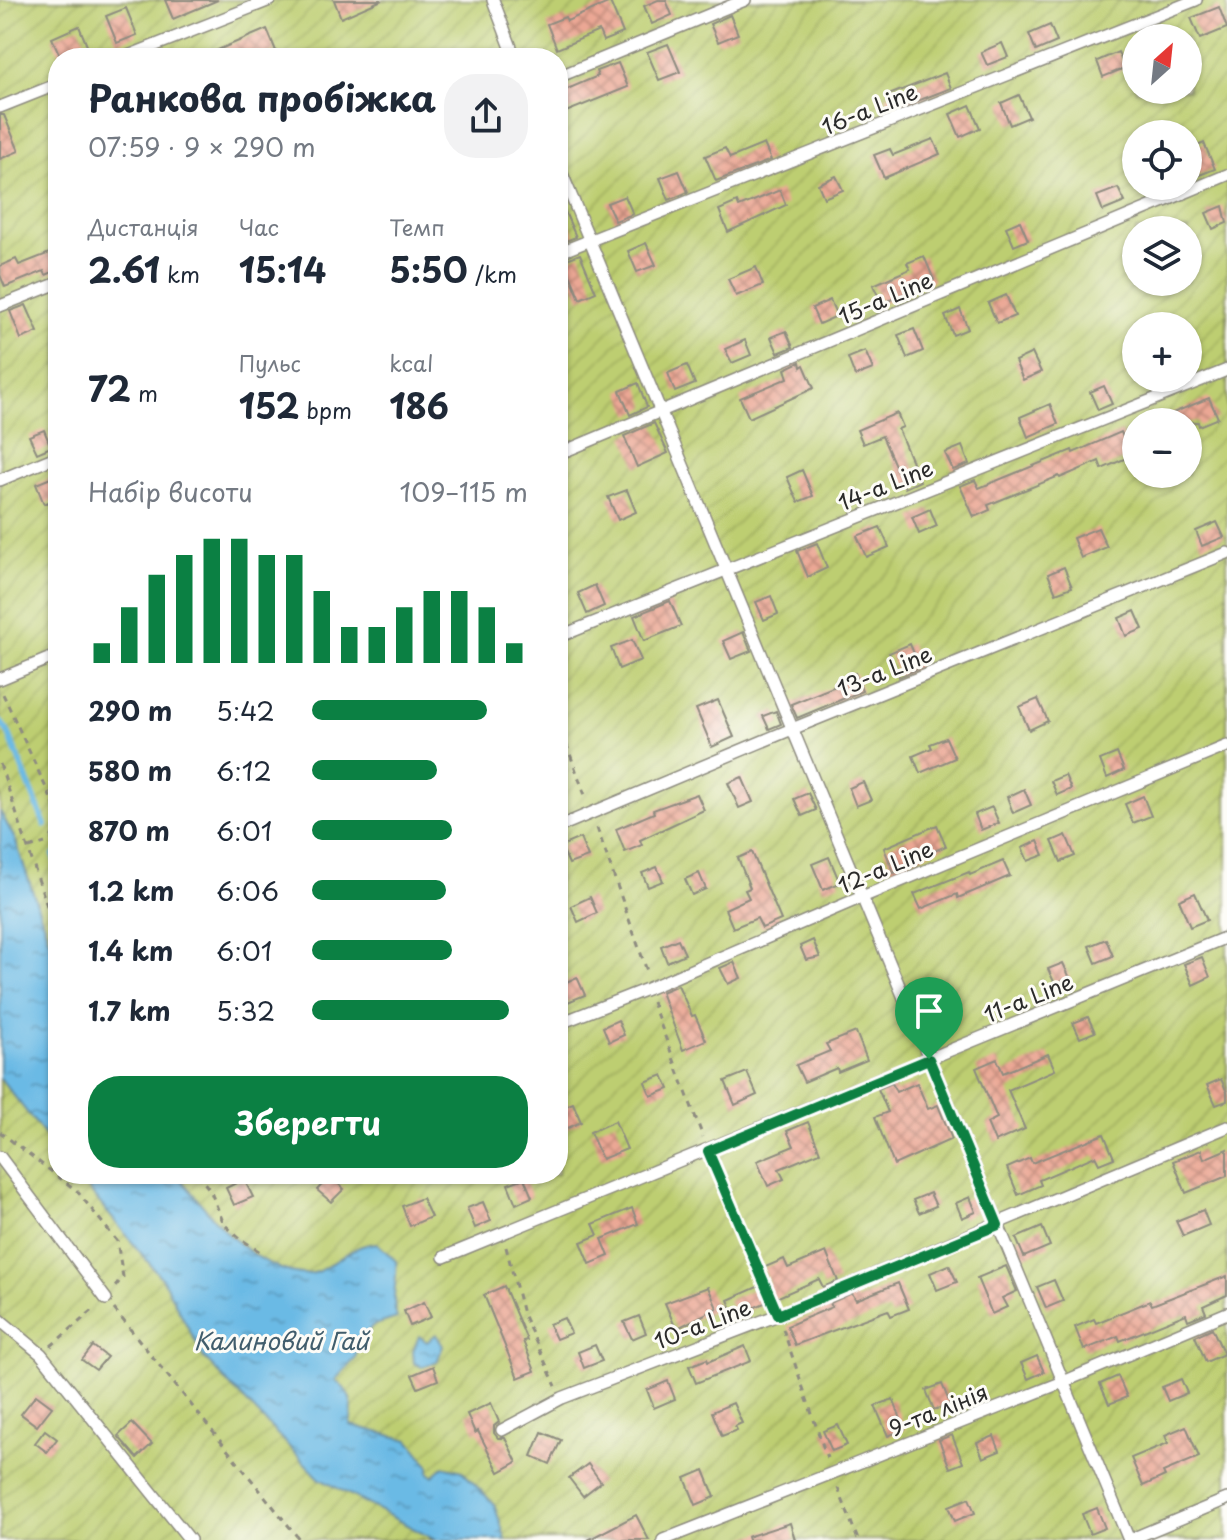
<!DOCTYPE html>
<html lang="uk">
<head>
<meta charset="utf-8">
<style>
	:root { --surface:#fff; --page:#f2f2f3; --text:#1f2937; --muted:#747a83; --accent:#0b8043 }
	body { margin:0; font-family:"Playpen Sans",sans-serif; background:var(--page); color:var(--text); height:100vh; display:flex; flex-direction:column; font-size:30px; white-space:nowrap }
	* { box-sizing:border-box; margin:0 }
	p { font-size:26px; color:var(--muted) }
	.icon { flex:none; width:44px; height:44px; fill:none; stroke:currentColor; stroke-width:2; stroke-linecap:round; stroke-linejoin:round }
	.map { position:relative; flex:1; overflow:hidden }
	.details { position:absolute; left:48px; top:48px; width:520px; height:1136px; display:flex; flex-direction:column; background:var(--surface); border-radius:32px; box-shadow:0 2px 6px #0004 }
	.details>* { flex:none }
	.needle { width:52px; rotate:27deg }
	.tools { position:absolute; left:1122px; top:24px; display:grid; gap:16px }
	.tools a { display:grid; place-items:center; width:80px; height:80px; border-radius:50%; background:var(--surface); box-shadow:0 2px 6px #0004; font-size:40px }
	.pin { position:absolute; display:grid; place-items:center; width:68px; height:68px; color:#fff; margin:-82px -34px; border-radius:50% 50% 50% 0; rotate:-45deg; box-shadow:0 0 8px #0007 }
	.pin .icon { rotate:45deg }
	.round { display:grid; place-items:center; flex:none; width:84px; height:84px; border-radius:32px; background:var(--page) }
	.head { display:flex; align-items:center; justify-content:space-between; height:136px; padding:0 40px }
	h1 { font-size:36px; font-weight:700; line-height:60px }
	.stats { display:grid; grid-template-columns:repeat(3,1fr); gap:12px; height:136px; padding:8px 40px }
	.stats div { display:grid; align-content:center }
	.stats b { font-size:34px; font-weight:700 }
	.stats small { font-size:22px; font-weight:400 }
	.stats p { font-size:22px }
	.chart { height:224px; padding:16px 40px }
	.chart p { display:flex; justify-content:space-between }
	.chart svg { width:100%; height:144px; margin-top:8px; stroke:var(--accent); stroke-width:6 }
	.action { display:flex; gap:16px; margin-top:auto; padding:16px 40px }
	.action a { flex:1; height:92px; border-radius:32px; background:var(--accent); color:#fff; font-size:32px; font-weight:700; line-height:92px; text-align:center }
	ul { padding:0 40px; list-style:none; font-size:26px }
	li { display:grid; grid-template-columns:128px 96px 1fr; align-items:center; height:60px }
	li i { height:20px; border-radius:10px; background:var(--accent) }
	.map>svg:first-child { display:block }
	.garden { fill:url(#garden-furrows); stroke:#747c4e; stroke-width:2; fill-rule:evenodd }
	.water { fill:url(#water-ripples); stroke:#4b7288; stroke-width:2 }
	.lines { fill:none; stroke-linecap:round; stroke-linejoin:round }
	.stream { stroke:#6bbae5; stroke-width:6 }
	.building { fill:url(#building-cross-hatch) }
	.service-casing { stroke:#8e8c80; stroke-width:14 }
	.path { stroke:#8e8c80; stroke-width:3; stroke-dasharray:6 6; stroke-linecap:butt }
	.service { stroke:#fff; stroke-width:11 }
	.route-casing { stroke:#fff; stroke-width:16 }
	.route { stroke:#0b8043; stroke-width:10 }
	.labels { text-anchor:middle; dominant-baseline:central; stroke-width:6; stroke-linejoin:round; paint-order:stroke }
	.street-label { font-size:22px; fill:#2b2b2b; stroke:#fdfcf7 }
	.water-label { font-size:24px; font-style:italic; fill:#415d6c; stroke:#fdfcf7 }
</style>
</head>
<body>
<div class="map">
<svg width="1227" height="1540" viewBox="0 0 1227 1540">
	<defs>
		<pattern id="garden-furrows" width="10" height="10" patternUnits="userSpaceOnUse" patternTransform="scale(2)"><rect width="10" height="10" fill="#bdce71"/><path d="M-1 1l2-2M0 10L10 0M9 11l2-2" fill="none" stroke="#a3b162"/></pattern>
		<pattern id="water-ripples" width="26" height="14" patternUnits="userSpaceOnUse" patternTransform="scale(2)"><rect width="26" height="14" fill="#6bbae5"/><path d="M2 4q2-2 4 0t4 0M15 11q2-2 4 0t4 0" fill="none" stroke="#5897ba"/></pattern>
		<pattern id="building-cross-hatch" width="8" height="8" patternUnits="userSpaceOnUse" patternTransform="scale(2)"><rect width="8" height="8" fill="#eba794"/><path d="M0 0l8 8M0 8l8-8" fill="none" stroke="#bf8879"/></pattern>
	</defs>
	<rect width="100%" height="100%" fill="#fdfcf7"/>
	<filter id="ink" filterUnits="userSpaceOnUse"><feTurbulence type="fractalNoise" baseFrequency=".0125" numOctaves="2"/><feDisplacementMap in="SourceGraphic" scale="16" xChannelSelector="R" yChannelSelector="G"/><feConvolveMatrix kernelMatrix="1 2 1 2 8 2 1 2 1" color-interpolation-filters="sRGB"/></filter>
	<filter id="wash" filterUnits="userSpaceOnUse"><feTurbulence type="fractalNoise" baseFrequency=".006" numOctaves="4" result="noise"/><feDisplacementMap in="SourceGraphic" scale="32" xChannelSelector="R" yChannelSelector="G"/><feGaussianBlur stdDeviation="1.8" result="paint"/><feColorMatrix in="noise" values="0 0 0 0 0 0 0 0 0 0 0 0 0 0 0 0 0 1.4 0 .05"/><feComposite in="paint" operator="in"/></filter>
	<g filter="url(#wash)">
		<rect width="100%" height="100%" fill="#f0ecd6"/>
		<path class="garden" d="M 0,0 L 1227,0 L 1227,1540 L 0,1540 ZM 1136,38 L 1188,38 L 1188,90 L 1136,90 ZM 58,58 L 558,58 L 558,1174 L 58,1174 ZM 1136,134 L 1188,134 L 1188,186 L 1136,186 ZM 1136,230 L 1188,230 L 1188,282 L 1136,282 ZM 1136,326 L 1188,326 L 1188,378 L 1136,378 ZM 1136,422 L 1188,422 L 1188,474 L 1136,474 Z"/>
		<g class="water">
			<polygon points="0,811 15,839 58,967 58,1152 0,1078"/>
			<path d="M 76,1174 L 177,1174 C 209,1213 233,1249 281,1269 C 292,1273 306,1277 317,1272 C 338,1262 353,1244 377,1243 L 396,1261 C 398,1281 390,1299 397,1318 L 372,1326 L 358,1346 L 355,1359 L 335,1380 C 352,1392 354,1406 350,1425 L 409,1440 L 429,1465 L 429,1473 L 433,1476 L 444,1466 L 462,1471 L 494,1504 L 506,1540 L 435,1540 L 320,1479 L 204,1358 L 163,1280 Z"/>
			<polygon points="436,1334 443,1346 437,1362 422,1367 414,1363 413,1351 419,1336 427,1342"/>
		</g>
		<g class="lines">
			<g class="stream">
				<polyline points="0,721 8,732 45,825"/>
				<polyline points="54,855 58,870"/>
			</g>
		</g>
		<g id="blocks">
			<g class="building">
				<polygon points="165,0 218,0 173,19"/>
				<polygon points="334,0 382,0 341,18"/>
				<polygon points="658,0 666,0 672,15 652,24 644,6"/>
				<polygon points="610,2 623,33 603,41 599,31 557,49 547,24 565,17 567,21"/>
				<polygon points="1219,7 1227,28 1200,39 1191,18"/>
				<polygon points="126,8 137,35 117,43 106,16"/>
				<polygon points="730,15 738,34 718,42 710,24"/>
				<polygon points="1050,25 1057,42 1036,51 1029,34"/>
				<polygon points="79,26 92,58 61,58 52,38"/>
				<polygon points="267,29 276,51 258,58 199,58"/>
				<polygon points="1002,43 1008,57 987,65 981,52"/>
				<polygon points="668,44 680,72 659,80 647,52"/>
				<polygon points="1118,52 1125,68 1103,77 1097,61"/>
				<polygon points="618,63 628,87 566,112 558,93 598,76 596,71"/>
				<polygon points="945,73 951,88 892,111 886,96"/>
				<polygon points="1019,95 1029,117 1010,125 1001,103"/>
				<polygon points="970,105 980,128 960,137 950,114"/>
				<polygon points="0,115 4,115 19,151 0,159"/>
				<polygon points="933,139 940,154 884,178 874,155 890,149 893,155"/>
				<polygon points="1204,143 1215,169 1197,176 1188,150"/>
				<polygon points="764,144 771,160 716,181 705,156 725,148 730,158"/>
				<polygon points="679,171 688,192 669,200 660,178"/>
				<polygon points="836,176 843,190 824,198 818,184"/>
				<polygon points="1118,188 1125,202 1103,211 1097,196"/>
				<polygon points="780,190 786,205 728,232 719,210 737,202 739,207"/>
				<polygon points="558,196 576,237 558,244"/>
				<polygon points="625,196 633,214 615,221 607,203"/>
				<polygon points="1223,206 1227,223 1213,229 1206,213"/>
				<polygon points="1020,221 1028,240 1014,246 1006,227"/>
				<polygon points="646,243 656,265 637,272 628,251"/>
				<polygon points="52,252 58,270 46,275 44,271 5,287 0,275 0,266 16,259 19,265"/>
				<polygon points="580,254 596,292 580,299 564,260"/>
				<polygon points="924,256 934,280 882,304 873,285 910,269 907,263"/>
				<polygon points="756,267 763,285 736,296 728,279"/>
				<polygon points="1006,295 1015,316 997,323 988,303"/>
				<polygon points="830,300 837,316 819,324 812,308"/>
				<polygon points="26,305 38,332 21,339 10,311"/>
				<polygon points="960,309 968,329 953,335 945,316"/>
				<polygon points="914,329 923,351 907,358 898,335"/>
				<polygon points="786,331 793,347 778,353 771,337"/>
				<polygon points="745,340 751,355 732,363 725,349"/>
				<polygon points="865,351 873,369 855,376 848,358"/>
				<polygon points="1032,353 1041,372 1023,380 1015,361"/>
				<polygon points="800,362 801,367 804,365 814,388 749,418 740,398 788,378 785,369"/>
				<polygon points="687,365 695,384 675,392 668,373"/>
				<polygon points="638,383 647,407 630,415 620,391"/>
				<polygon points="1104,386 1112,404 1098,410 1090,392"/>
				<polygon points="1209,398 1218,418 1199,426 1198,422 1151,422"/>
				<polygon points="1050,404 1058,424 1028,437 1020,417"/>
				<polygon points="897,413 903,427 898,429 920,481 905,488 882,436 863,444 857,430"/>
				<polygon points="654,423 668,453 637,467 624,436"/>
				<polygon points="44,430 51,447 37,453 29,436"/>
				<polygon points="1121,432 1131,456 1102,469 1099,461 1060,478 1059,476 988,505 990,510 974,517 960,486 975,480 979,488 1072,450 1073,453"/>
				<polygon points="962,446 969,464 953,470 945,453"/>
				<polygon points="802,470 813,496 798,502 787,477"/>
				<polygon points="58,475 58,498 44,504 36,484"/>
				<polygon points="627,490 636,512 618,520 608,497"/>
				<polygon points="930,509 937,526 919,534 912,517"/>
				<polygon points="1217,522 1224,537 1202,546 1196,531"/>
				<polygon points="880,527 889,547 866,557 857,536"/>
				<polygon points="1098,528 1107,547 1081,558 1073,538"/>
				<polygon points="817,543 827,568 808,577 797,551"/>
				<polygon points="1064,567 1072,587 1056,593 1048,574"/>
				<polygon points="595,585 604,606 587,614 578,593"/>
				<polygon points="771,596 778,614 764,620 756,602"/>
				<polygon points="670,601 681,626 644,641 634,616"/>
				<polygon points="1135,611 1143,629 1126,636 1119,618"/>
				<polygon points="743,632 751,651 731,659 723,641"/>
				<polygon points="632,640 641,660 619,669 611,648"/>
				<polygon points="910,644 920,668 899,677 889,653"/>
				<polygon points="855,673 862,691 797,718 791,704 838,685 836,681"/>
				<polygon points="1038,699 1048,721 1029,730 1019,707"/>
				<polygon points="718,700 734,737 712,747 696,709"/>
				<polygon points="776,711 781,724 769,729 763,716"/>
				<polygon points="946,738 955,758 920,773 913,756 932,748 930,744"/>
				<polygon points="1117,753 1124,770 1107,778 1100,760"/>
				<polygon points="1065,775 1071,789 1057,795 1051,781"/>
				<polygon points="742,777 753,802 739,808 728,783"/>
				<polygon points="863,782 871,800 856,806 849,788"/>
				<polygon points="1024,789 1031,805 1013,813 1007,797"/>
				<polygon points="808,793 816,810 802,816 794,799"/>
				<polygon points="697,794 704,810 640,840 642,845 625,852 616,829 654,813 653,810"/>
				<polygon points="1143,796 1151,816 1133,823 1125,804"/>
				<polygon points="992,807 999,823 981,830 975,814"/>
				<polygon points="937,825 946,846 911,861 913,866 894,873 884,848"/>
				<polygon points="1066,835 1075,856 1061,862 1052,841"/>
				<polygon points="580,838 588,857 569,864 561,846"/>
				<polygon points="1038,841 1044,855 1028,861 1022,848"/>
				<polygon points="752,852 781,920 762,928 757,918 733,928 725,909 749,898 745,890 750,888 738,858"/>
				<polygon points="829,857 840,883 823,890 812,864"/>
				<polygon points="1003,861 1010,876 958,898 957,894 921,909 914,894 969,872 970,875"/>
				<polygon points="657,867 663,881 648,887 642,873"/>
				<polygon points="699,873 706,889 692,895 685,879"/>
				<polygon points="1195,893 1207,920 1190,927 1179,900"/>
				<polygon points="590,897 597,913 578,922 571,906"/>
				<polygon points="678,939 685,954 667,962 661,946"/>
				<polygon points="1106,939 1113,956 1096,963 1089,946"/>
				<polygon points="813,940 820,957 806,960 800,946"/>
				<polygon points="1202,957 1210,977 1193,985 1184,964"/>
				<polygon points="734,962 741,978 728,984 720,968"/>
				<polygon points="1063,963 1070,978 1055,984 1048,969"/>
				<polygon points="577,977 585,995 558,1006 558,986"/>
				<polygon points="678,985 692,1016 695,1015 706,1040 683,1050 661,992"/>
				<polygon points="1088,1017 1095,1032 1080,1038 1073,1023"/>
				<polygon points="618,1020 624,1035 609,1042 603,1027"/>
				<polygon points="856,1032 867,1060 838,1072 837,1068 804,1082 796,1065 830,1051 826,1044"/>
				<polygon points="1048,1054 1055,1070 1008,1090 1025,1129 995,1142 987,1123 997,1118 976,1068 997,1059 1003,1073"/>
				<polygon points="747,1072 757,1095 735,1105 725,1081"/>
				<polygon points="663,1075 669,1089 651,1096 645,1082"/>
				<polygon points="1221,1079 1227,1092 1227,1101 1216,1105 1207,1085"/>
				<polygon points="892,1083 896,1092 917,1083 928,1109 938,1105 952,1139 894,1165 875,1117 888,1112 878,1089"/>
				<polygon points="573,1103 581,1122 566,1129 558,1109"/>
				<polygon points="615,1121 627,1149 602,1159 590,1132"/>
				<polygon points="808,1122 820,1152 779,1169 784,1179 768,1186 757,1161 794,1146 787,1131"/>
				<polygon points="1104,1134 1114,1158 1099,1164 1095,1156 1039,1180 1041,1185 1018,1195 1007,1168 1030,1158 1032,1163"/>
				<polygon points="1227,1149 1227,1176 1186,1193 1173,1161 1201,1150 1204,1159"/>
				<polygon points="330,1176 344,1189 331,1202 317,1190"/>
				<polygon points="524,1178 532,1197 516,1204 508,1184"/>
				<polygon points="244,1179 253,1197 234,1205 226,1188"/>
				<polygon points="930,1193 936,1206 919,1213 913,1200"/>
				<polygon points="970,1197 976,1212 962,1218 956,1203"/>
				<polygon points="422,1198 431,1217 410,1226 402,1206"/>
				<polygon points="483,1202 491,1221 475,1228 467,1208"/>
				<polygon points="632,1208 638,1224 602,1239 609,1256 590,1264 581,1242 598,1235 593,1224"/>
				<polygon points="1203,1210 1209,1225 1183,1236 1176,1221"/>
				<polygon points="1042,1227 1050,1246 1024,1257 1016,1238"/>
				<polygon points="826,1252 838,1281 823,1287 819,1279 735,1316 728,1300 769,1282 763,1268 784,1259 788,1268"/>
				<polygon points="949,1265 957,1282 937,1290 930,1273"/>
				<polygon points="1006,1266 1017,1291 1002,1298 1007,1307 992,1314 977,1278"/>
				<polygon points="1227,1276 1227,1295 1203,1306 1206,1313 1188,1320 1186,1314 1120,1341 1118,1336 1084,1350 1075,1327 1094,1319 1096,1323 1150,1301 1152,1305"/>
				<polygon points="1054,1280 1063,1301 1046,1308 1037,1287"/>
				<polygon points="898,1283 909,1309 891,1316 888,1310 795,1345 787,1326 832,1307 830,1303 852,1293 856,1300"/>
				<polygon points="504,1286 527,1340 523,1341 535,1371 518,1378 484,1295"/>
				<polygon points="708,1287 717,1308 676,1329 665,1303"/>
				<polygon points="424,1302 431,1317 410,1326 404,1311"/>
				<polygon points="639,1316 646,1333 632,1339 624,1322"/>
				<polygon points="564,1318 571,1333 556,1339 549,1324"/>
				<polygon points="1212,1328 1224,1354 1206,1362 1195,1336"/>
				<polygon points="595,1345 602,1361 584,1368 578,1352"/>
				<polygon points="93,1346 107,1357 96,1370 82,1360"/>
				<polygon points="745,1346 751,1361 696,1383 689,1366 707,1359 708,1362"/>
				<polygon points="1037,1356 1044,1372 1028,1379 1021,1363"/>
				<polygon points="433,1366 438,1380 418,1388 412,1375"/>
				<polygon points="1118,1376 1127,1397 1109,1404 1100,1384"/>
				<polygon points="1181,1379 1187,1393 1168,1401 1162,1387"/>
				<polygon points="668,1381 675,1399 654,1408 647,1390"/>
				<polygon points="942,1384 950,1404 934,1410 926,1390"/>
				<polygon points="36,1395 52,1407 37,1426 21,1414"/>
				<polygon points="893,1399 905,1429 888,1436 875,1406"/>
				<polygon points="491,1403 499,1422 494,1426 494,1433 498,1438 505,1438 517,1462 499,1472 478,1431 475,1433 467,1414"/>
				<polygon points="733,1403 742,1423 735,1426 737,1430 722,1436 712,1412"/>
				<polygon points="132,1423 152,1444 137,1458 118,1436"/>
				<polygon points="838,1425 847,1445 832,1451 823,1431"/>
				<polygon points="1186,1426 1199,1457 1163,1472 1165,1476 1143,1486 1131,1458 1168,1443 1165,1435"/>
				<polygon points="45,1430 57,1439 47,1452 35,1443"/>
				<polygon points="542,1432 561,1440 550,1464 532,1456"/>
				<polygon points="952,1435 963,1463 950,1468 939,1440"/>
				<polygon points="994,1436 1000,1451 983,1458 977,1443"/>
				<polygon points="588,1464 601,1482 583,1496 569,1478"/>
				<polygon points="704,1470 715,1497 696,1505 685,1478"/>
				<polygon points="969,1498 975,1513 955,1521 949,1506"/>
				<polygon points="1097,1508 1105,1528 1090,1534 1082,1514"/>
				<polygon points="636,1515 649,1540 588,1540"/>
				<polygon points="790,1523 795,1540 748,1540 747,1537"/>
			</g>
		</g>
	</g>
	<g filter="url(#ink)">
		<use href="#blocks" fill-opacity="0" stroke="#8e8c80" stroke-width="2"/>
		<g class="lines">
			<defs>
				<g id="service">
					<polyline points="493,0 515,58"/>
					<polyline points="123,58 270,0"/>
					<polyline points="558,77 745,0"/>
					<polyline points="0,107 58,84"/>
					<polyline points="558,164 1129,1540"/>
					<polyline points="558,253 1196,0"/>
					<polyline points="0,306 58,283"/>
					<polyline points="558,454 1227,175"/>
					<polyline points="0,480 58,456"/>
					<polyline points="558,637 1227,370"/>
					<polyline points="0,679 58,655"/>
					<polyline points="558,827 792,729 1227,553"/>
					<polyline points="57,838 58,838"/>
					<polyline points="558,1024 647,989 862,897 1227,746"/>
					<polyline points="0,1157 106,1299"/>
					<polyline points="444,1257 1227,937"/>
					<polyline points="0,1320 41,1354 190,1540"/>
					<polyline points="502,1430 562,1398 778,1315 1227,1127"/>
					<polyline points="663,1540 1063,1382 1227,1313"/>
					<polyline points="1129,1540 1227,1499"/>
				</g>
			</defs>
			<use href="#service" class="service-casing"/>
			<g class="path">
				<polyline points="3,694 58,814"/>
				<polyline points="558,721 586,798"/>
				<polyline points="0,764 58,939"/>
				<polyline points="597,828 647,971"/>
				<polyline points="29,848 45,843"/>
				<polyline points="652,1002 703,1137"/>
				<polyline points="0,1132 77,1191 117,1241 123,1277 115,1287"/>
				<polyline points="713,1163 773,1303"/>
				<polyline points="197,1174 210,1190 224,1224 239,1238 262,1253"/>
				<polyline points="506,1247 523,1314 556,1386"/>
				<polyline points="114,1309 300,1540"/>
				<polyline points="783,1329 827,1458"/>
				<polyline points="51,1346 94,1309"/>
				<polyline points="838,1488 858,1540"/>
			</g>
			<use href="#service" class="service"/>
		</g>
	</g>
	<g class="lines" filter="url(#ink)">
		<defs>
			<polygon id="route" points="929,1059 998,1225 778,1315 708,1151"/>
		</defs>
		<use href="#route" class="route-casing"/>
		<use href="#route" class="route"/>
	</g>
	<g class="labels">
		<g class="street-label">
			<text transform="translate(869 108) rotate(-22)">16-a Line</text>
			<text transform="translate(885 297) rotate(-23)">15-a Line</text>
			<text transform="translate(885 484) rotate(-22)">14-a Line</text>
			<text transform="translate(884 670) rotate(-22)">13-a Line</text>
			<text transform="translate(885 866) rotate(-23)">12-a Line</text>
			<text transform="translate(1028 997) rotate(-22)">11-a Line</text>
			<text transform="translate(702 1323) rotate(-21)">10-a Line</text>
			<text transform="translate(938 1409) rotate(-22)">9-та лінія</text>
		</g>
		<g class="water-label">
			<text x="281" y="1340">Калиновий Гай</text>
		</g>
	</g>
</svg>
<div class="tools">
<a><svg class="needle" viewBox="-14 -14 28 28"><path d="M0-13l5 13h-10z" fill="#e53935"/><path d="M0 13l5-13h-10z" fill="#747a83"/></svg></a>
<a><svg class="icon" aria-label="locate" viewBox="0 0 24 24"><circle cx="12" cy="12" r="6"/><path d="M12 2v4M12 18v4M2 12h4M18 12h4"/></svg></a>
<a><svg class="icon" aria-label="layers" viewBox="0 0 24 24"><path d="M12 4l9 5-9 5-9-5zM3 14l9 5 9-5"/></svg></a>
<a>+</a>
<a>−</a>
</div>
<div class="pin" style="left:929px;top:1059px;background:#1e9e55"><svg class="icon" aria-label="arrive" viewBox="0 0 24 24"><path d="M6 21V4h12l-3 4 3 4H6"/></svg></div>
<section class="details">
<div class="head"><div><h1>Ранкова пробіжка</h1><p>07:59 · 9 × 290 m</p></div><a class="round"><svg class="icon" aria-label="share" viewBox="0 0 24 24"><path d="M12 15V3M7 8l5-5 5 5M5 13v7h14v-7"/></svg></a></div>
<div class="stats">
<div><p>Дистанція</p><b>2.61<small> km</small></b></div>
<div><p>Час</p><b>15:14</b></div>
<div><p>Темп</p><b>5:50<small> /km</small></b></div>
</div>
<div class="stats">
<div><b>72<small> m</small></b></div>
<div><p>Пульс</p><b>152<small> bpm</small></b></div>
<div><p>kcal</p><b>186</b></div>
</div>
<div class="chart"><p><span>Набір висоти</span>109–115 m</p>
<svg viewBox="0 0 160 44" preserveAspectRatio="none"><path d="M5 44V38M15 44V27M25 44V17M35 44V11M45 44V6M55 44V6M65 44V11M75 44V11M85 44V22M95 44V33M105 44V33M115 44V27M125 44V22M135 44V22M145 44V27M155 44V38"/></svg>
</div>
<ul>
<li><b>290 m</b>5:42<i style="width:81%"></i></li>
<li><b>580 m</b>6:12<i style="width:58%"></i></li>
<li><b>870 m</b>6:01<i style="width:65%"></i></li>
<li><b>1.2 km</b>6:06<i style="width:62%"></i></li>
<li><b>1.4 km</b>6:01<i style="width:65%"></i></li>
<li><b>1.7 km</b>5:32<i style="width:91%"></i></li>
</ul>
<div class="action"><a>Зберегти</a></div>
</section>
</div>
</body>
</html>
